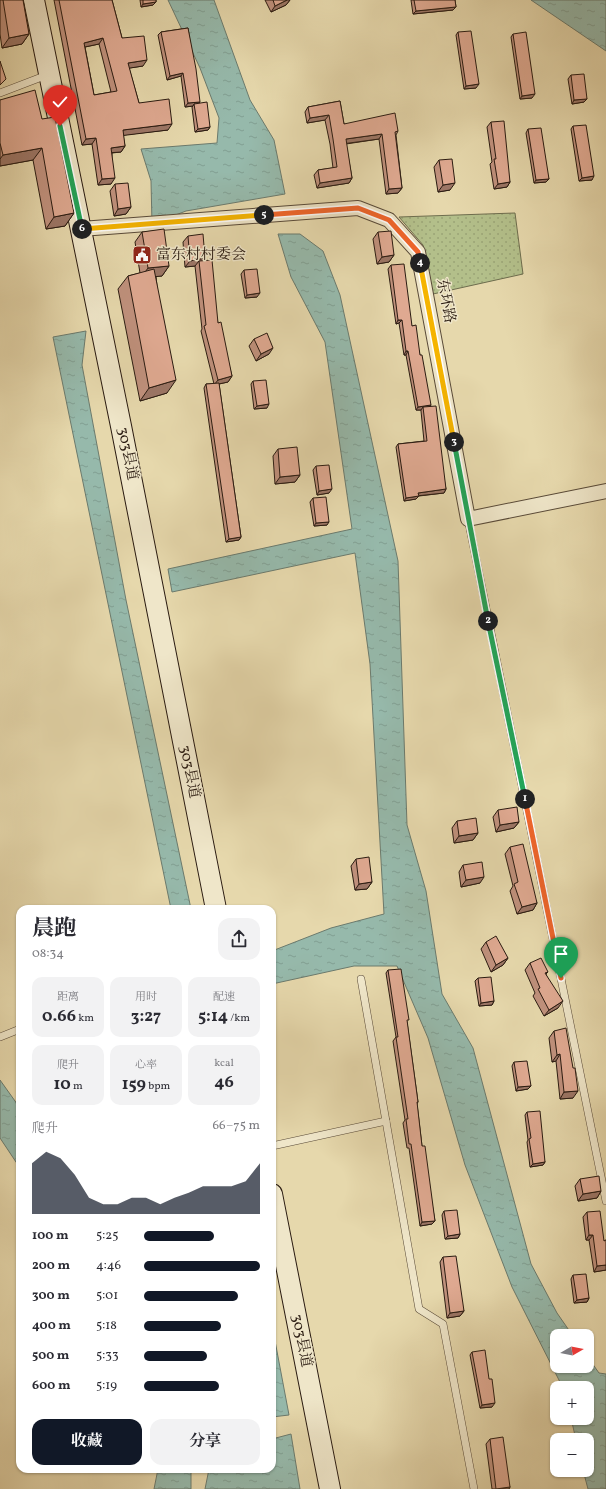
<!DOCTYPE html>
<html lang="zh">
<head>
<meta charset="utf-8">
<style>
	:root { --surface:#fff; --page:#f2f2f3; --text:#2b2b33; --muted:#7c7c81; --accent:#111827 }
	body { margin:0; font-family:Vollkorn,"Noto Serif SC",serif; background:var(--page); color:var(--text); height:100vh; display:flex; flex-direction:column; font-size:15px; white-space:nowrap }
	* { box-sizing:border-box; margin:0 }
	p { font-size:13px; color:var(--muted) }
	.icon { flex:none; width:22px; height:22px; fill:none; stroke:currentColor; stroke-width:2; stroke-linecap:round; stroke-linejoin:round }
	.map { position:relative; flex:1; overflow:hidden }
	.sheet { position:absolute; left:16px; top:905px; width:260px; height:568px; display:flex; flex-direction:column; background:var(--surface); border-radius:12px; box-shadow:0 1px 3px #0004 }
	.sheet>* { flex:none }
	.needle { width:26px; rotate:81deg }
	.buttons { position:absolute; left:550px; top:1329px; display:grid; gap:8px }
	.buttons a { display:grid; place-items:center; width:44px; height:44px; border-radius:8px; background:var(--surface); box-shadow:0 1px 3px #0004; font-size:20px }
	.pin { position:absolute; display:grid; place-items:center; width:34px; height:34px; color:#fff; margin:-41px -17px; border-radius:50% 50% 50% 0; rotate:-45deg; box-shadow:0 0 4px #0007 }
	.pin .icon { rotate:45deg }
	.km { position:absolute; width:20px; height:20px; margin:-10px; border-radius:50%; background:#222; color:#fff; font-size:11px; line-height:20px; text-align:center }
	.round { display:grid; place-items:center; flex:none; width:42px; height:42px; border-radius:12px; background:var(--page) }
	.overview { display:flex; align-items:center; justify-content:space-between; height:68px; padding:0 16px }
	h1 { font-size:22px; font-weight:700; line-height:30px }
	.metrics { display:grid; grid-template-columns:repeat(3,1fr); gap:6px; height:68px; padding:4px 16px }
	.metrics div { display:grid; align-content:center; border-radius:10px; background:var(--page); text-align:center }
	.metrics b { font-size:17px; font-weight:700 }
	.metrics small { font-size:11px; font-weight:400 }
	.metrics p { font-size:11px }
	.chart { height:112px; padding:8px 16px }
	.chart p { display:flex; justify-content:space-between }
	.chart svg { width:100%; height:72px; margin-top:4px; fill:var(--accent); opacity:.7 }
	.action { display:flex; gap:8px; margin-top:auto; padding:8px 16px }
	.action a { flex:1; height:46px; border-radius:12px; background:var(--accent); color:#fff; font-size:16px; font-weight:700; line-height:46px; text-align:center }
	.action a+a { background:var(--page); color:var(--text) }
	ul { padding:0 16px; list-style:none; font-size:13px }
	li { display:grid; grid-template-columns:64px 48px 1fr; align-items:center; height:30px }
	li i { height:10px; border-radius:5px; background:var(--accent) }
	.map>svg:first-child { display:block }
	.grass { fill:url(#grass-dots); stroke:#6e6d4e }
	.water { fill:url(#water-ripples); stroke:#6b7a6d }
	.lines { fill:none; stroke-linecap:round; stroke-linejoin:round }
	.lane-casing { stroke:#594a38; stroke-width:8 }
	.street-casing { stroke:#594a38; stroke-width:16 }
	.secondary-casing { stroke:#2a1b11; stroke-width:22 }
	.lane { stroke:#efe6c9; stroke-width:7 }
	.street { stroke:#efe6c9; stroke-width:14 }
	.secondary { stroke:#efe6c9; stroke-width:20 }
	.wall { fill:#c0917d; stroke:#2a1b11; fill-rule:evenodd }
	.shaded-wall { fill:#9c7666; stroke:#2a1b11 }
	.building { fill:#dfa991; stroke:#2a1b11; fill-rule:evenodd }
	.split-1-casing { stroke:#fff; stroke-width:8 }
	.split-2-casing { stroke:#fff; stroke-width:8 }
	.split-3-casing { stroke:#fff; stroke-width:8 }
	.split-4-casing { stroke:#fff; stroke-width:8 }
	.split-5-casing { stroke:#fff; stroke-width:8 }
	.split-6-casing { stroke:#fff; stroke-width:8 }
	.split-7-casing { stroke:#fff; stroke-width:8 }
	.split-1 { stroke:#f0652b; stroke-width:5 }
	.split-2 { stroke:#22a559; stroke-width:5 }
	.split-3 { stroke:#22a559; stroke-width:5 }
	.split-4 { stroke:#f5b400; stroke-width:5 }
	.split-5 { stroke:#f0652b; stroke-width:5 }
	.split-6 { stroke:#f5b400; stroke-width:5 }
	.split-7 { stroke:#22a559; stroke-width:5 }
	.labels { text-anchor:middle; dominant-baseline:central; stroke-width:3; stroke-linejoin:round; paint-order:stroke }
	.poi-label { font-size:15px; fill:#2a1b11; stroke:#efe6c9; text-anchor:start }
	.street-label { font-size:15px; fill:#2a1b11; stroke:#efe6c9 }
</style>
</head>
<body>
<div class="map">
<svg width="606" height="1489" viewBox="0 0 606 1489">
	<defs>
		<pattern id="grass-dots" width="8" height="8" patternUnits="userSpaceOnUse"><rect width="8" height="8" fill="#b3bf8a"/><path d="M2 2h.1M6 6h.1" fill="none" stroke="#9aa476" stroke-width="1.8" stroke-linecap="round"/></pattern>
		<pattern id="water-ripples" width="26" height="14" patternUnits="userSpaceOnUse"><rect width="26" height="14" fill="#96b9ab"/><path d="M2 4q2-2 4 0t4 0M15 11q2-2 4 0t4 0" fill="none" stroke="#819e92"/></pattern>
	</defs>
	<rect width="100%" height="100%" fill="#e6d8ac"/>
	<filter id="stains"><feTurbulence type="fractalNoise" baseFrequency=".005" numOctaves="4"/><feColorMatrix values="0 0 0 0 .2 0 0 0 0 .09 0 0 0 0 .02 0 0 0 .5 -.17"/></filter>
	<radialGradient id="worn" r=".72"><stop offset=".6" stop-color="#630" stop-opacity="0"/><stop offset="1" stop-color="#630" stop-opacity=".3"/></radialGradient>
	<polygon class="grass" points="515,213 523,274 433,294 423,245 399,217"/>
	<g class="water">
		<polygon points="168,0 214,0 250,100 274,140 285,194 186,211 152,224 151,181 141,149 217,143 219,118 200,68"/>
		<polygon points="531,0 606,0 606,51"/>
		<polygon points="278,234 300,234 323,251 340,295 398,561 407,825 426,891 442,994 473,1048 531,1264 557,1313 573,1336 557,1336 557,1366 587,1366 587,1356 599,1373 606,1374 606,1489 588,1489 583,1470 587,1470 587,1440 576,1440 571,1418 587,1418 587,1388 563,1388 512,1287 465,1165 428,1038 397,966 354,966 272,984 272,951 331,928 384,914 370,664 355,553 172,592 168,569 352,529 325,342 291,277"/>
		<polygon points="86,331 82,365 126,600 191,909 171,909 53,337"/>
		<polygon points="0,1080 20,1108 20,1168 0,1138"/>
		<polygon points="272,1325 289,1415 272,1417"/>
		<polygon points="291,1434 300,1489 205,1489 209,1469 272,1469 272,1439"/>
		<polygon points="158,1469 191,1469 191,1489 154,1489"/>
	</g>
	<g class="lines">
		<defs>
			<g id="lane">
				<polyline points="0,93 47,75"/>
				<polyline points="468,519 606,1201"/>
				<polyline points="361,979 419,1309 443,1324 474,1489"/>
				<polyline points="0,1037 20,1029"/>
				<polyline points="272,1146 386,1121"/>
			</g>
			<polyline id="street" points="81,229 358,208 389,220 418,252 468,519 606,491"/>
			<g id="secondary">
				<polyline points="34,0 121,426 216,909"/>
				<polyline points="272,1194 330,1489"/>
			</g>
		</defs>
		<use href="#lane" class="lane-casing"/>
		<use href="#street" class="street-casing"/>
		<use href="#secondary" class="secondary-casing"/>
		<use href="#lane" class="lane"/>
		<use href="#street" class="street"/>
		<use href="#secondary" class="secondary"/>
	</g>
	<g class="wall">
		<polygon points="0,0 23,0 29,34 22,44 2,48 0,34"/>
		<path d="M 54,0 L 112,0 L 122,38 L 143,66 L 129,68 L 139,103 L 168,130 L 123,135 L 125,146 L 121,152 L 112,153 L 111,184 L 98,185 L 92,144 L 82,145 ZM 99,44 L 111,92 L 94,95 L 85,47 Z"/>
		<polygon points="140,0 156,0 156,2 153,5 141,7"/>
		<polygon points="265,0 290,0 286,5 271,12"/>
		<polygon points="411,0 455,0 456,7 453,10 413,14"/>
		<polygon points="188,28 199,103 210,127 208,130 195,132 192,107 193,106 185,107 181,76 167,80 158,35 161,32"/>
		<polygon points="458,32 476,88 464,89 456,35"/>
		<polygon points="513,34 532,98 520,99 511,37"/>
		<polygon points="571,75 587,99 584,102 572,104 568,79"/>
		<polygon points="0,100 42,119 74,213 65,226 46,229 33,160 0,166"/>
		<polygon points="340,101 344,124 398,131 396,135 402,188 398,193 386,194 379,139 346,144 352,178 349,183 317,188 314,175 318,170 333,168 330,144 325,120 307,123 305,112 308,107"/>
		<polygon points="491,122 510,182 507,187 494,189 490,164 492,162 487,127"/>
		<polygon points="573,126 592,180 579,181 571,129"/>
		<polygon points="528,129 549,179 546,182 534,183 526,133"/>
		<polygon points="439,160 450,190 438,192 434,167"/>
		<polygon points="115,184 131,207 126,214 114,216 110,191"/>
		<polygon points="142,232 169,266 162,276 156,276 167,393 140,401 118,289 128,276 140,273 135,242"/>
		<polygon points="378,232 394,255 389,262 377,264 373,239"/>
		<polygon points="188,236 204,261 218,323 232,376 228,382 219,384 241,537 239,540 226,542 204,388 206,384 214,384 201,331 202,329 195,266 185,267 183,242"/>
		<polygon points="391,265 412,326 420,355 446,489 444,493 419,496 416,499 404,501 396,447 398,444 424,441 421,411 421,410 416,410 406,355 404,355 399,323 396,324 388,269"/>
		<polygon points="244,270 257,297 245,298 241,274"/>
		<polygon points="254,339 269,354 256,361 249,346"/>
		<polygon points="253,381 267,408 254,409 251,384"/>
		<polygon points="278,449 300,475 295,482 275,484 273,456"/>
		<polygon points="316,466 329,493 317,495 313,470"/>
		<polygon points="313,498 327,525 314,526 310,502"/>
		<polygon points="498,810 519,822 514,828 496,832 493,817"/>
		<polygon points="457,821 478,833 473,840 454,843 452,828"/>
		<polygon points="510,847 537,903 533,910 517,914 510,891 513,886 505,854"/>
		<polygon points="356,859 372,882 367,889 355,890 351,866"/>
		<polygon points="463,865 480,883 461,887 459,872"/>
		<polygon points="486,942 508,958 503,965 491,972 481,949"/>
		<polygon points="530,963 548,972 546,974 558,1008 544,1016 533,996 535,993 525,970"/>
		<polygon points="388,970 407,1022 418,1102 417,1104 422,1146 435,1221 432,1224 420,1226 409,1148 407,1148 403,1123 405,1120 393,1041 396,1037 386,973"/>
		<polygon points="478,978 494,1001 492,1005 479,1006 475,981"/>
		<polygon points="554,1031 573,1098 560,1099 556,1061 552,1062 549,1038"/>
		<polygon points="514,1062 531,1086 528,1089 516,1091 512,1066"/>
		<polygon points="527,1112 545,1162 543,1165 530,1167 527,1142 528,1140 525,1115"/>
		<polygon points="580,1179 601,1191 597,1198 578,1201 575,1186"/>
		<polygon points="444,1211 460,1234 458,1238 445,1239 442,1215"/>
		<polygon points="587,1212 604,1241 606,1240 606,1270 594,1272 589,1240 586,1240 583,1217"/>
		<polygon points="443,1257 464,1311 460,1316 447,1318 440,1262"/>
		<polygon points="573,1275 589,1298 587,1302 574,1303 571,1279"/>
		<polygon points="472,1352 492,1407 480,1408 470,1355"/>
		<polygon points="490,1439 510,1487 509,1489 492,1489 486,1444"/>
	</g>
	<g class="shaded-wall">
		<polygon points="287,0 290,0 286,5 271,12 275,6"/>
		<polygon points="156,2 153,5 141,7 143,4"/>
		<polygon points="456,7 453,10 413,14 416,11"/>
		<polygon points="29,34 22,44 2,48 9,38"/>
		<polygon points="103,38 99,44 80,48 84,43"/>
		<polygon points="147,60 143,66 124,69 128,63"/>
		<polygon points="183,73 181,76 167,80 170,76"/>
		<polygon points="479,84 476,88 464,89 466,86"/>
		<polygon points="535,94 532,98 520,99 522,96"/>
		<polygon points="587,99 584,102 572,104 574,100"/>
		<polygon points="200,102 198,105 194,104 193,106 185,107 188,103"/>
		<polygon points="329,115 325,120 307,123 310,118"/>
		<polygon points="172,124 168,130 119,136 123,130"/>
		<polygon points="210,127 208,130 195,132 198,129"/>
		<polygon points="382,134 379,139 342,144 346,139"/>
		<polygon points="96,138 92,144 82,145 86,139"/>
		<polygon points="125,146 121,152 107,153 111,148"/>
		<polygon points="42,148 33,160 0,166 0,159 3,155"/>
		<polygon points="594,176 592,180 579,181 582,178"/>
		<polygon points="115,178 111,184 98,185 102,179"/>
		<polygon points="352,178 349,183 317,188 320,183"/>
		<polygon points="549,179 546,182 534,183 536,180"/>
		<polygon points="510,182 507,187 494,189 498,184"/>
		<polygon points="455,183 450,190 438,192 443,185"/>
		<polygon points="402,188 398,193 386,194 389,189"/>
		<polygon points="131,207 126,214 114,216 118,209"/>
		<polygon points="74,213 65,226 46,229 54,217"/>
		<polygon points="394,255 389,262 377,264 382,257"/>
		<polygon points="205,258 201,265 199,261 195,266 185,267 190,261"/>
		<polygon points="169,266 162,276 141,278 148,268"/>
		<polygon points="260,293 257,297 245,298 247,295"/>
		<polygon points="398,320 402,320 399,323 396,324"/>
		<polygon points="273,348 269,354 256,361 261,354"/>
		<polygon points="406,351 408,351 406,355 404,355"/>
		<polygon points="232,376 228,382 214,385 218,380"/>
		<polygon points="176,380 167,393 140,401 149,388"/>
		<polygon points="269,404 267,408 254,409 257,406"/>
		<polygon points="431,405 429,409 423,407 421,410 416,410 418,407"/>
		<polygon points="300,475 295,482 275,484 280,477"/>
		<polygon points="332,489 329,493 317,495 319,491"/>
		<polygon points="446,489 444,493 416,496 418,493"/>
		<polygon points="419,496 416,499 404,501 406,498"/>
		<polygon points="329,522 327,525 314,526 316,523"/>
		<polygon points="241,537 239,540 226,542 229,539"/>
		<polygon points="519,822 514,828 496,832 500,825"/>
		<polygon points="478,833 473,840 454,843 459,836"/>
		<polygon points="484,877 480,883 461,887 466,880"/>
		<polygon points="372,882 367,889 355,890 359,884"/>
		<polygon points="537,903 533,910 517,914 522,907"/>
		<polygon points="508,958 503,965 491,972 496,965"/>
		<polygon points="494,1001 492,1005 479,1006 481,1003"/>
		<polygon points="563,1001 558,1008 544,1016 549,1010"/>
		<polygon points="560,1054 556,1061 552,1062 557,1055"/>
		<polygon points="531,1086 528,1089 516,1091 518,1087"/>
		<polygon points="578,1091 573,1098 560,1099 564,1092"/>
		<polygon points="545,1162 543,1165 530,1167 533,1164"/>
		<polygon points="601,1191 597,1198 578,1201 583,1194"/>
		<polygon points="435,1221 432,1224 420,1226 422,1222"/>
		<polygon points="460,1234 458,1238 445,1239 448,1236"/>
		<polygon points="589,1235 593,1235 589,1240 586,1240"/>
		<polygon points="606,1265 606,1270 594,1272 597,1266"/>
		<polygon points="589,1298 587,1302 574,1303 577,1300"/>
		<polygon points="464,1311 460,1316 447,1318 450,1313"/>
		<polygon points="495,1403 492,1407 480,1408 482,1405"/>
		<polygon points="510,1487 509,1489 496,1489"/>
	</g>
	<g class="building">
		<polygon points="3,0 23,0 29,34 9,38"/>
		<path d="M 59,0 L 112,0 L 122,38 L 144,36 L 147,60 L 128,63 L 139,103 L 169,99 L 172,124 L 123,130 L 125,146 L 111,148 L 115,178 L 102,179 L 96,138 L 86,139 ZM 103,38 L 117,91 L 94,95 L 84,43 Z"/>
		<polygon points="143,0 156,0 156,2 143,4"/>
		<polygon points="273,0 287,0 275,6"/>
		<polygon points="414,0 455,0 456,7 416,11"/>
		<polygon points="188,28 196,69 200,102 188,103 183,73 170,76 161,32"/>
		<polygon points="471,31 479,84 466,86 458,32"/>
		<polygon points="526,32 535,94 522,96 513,34"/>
		<polygon points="0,61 6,79 0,85"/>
		<polygon points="584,74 587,99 574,100 571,75"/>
		<polygon points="35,90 42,119 55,117 74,213 54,217 42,148 3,155 0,143 0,100"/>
		<polygon points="340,101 344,124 395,113 398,131 395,132 402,188 389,189 382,134 346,139 352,178 320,183 318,170 337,167 333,139 329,115 310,118 308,107"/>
		<polygon points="207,102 210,127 198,129 194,104"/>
		<polygon points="504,121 510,182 498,184 494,159 496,159 491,122"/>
		<polygon points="586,125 594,176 582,178 573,126"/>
		<polygon points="541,128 549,179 536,180 528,129"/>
		<polygon points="452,159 455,183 443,185 439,160"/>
		<polygon points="128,183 131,207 118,209 115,184"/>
		<polygon points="164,229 169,266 148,268 142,232"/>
		<polygon points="391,231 394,255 382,257 378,232"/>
		<polygon points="203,234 205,258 190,261 188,236"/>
		<polygon points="212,260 218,323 221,322 232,376 218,380 204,326 206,325 199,261"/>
		<polygon points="404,264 412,326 416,325 420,355 422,355 431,405 418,407 408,351 406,351 402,320 398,320 391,265"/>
		<polygon points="154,269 176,380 149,388 128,276"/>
		<polygon points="257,269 260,293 247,295 244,270"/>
		<polygon points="267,333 273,348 261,354 254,339"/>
		<polygon points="266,380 269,404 257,406 253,381"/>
		<polygon points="219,383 241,537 229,539 206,384"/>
		<polygon points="436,406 446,489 418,493 419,496 406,498 398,444 427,441 423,407"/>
		<polygon points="297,447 300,475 280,477 278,449"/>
		<polygon points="329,465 332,489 319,491 316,466"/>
		<polygon points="326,497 329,522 316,523 313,498"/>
		<polygon points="517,807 519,822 500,825 498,810"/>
		<polygon points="476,818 478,833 459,836 457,821"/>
		<polygon points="523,844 537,903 522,907 514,884 518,882 510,847"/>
		<polygon points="369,857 372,882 359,884 356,859"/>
		<polygon points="482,862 484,877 466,880 463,865"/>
		<polygon points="496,936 508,958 496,965 486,942"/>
		<polygon points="541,958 548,972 545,973 563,1001 549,1010 538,989 540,988 530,963"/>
		<polygon points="401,969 409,1020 407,1020 418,1102 417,1102 422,1146 425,1146 435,1221 422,1222 411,1144 409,1144 406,1119 408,1119 396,1037 398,1037 388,970"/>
		<polygon points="491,977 494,1001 481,1003 478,978"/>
		<polygon points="566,1028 573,1068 575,1068 578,1091 564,1092 560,1054 557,1055 554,1031"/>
		<polygon points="527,1061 531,1086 518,1087 514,1062"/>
		<polygon points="540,1111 545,1162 533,1164 529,1139 531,1138 527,1112"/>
		<polygon points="599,1176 601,1191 583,1194 580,1179"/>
		<polygon points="457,1210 460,1234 448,1236 444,1211"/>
		<polygon points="600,1211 604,1241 606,1240 606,1265 597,1266 593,1235 589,1235 587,1212"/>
		<polygon points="456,1256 464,1311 450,1313 443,1257"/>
		<polygon points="586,1274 589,1298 577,1300 573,1275"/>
		<polygon points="485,1350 489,1379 492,1379 495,1403 482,1405 472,1352"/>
		<polygon points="503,1437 510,1487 496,1489 490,1439"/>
	</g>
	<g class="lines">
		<defs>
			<polyline id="split-1" points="525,799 561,978"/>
			<polyline id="split-2" points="488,621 525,799"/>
			<polyline id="split-3" points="454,442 488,621"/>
			<polyline id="split-4" points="420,263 454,442"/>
			<polyline id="split-5" points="264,215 358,208 389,220 418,252 420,263"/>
			<polyline id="split-6" points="82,229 264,215"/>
			<polyline id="split-7" points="60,126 82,229"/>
		</defs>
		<use href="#split-1" class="split-1-casing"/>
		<use href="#split-2" class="split-2-casing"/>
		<use href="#split-3" class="split-3-casing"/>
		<use href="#split-4" class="split-4-casing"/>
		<use href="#split-5" class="split-5-casing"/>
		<use href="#split-6" class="split-6-casing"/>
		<use href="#split-7" class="split-7-casing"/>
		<use href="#split-1" class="split-1"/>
		<use href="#split-2" class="split-2"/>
		<use href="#split-3" class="split-3"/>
		<use href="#split-4" class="split-4"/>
		<use href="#split-5" class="split-5"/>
		<use href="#split-6" class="split-6"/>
		<use href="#split-7" class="split-7"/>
	</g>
	<defs>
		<symbol id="civic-square" viewBox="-11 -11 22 22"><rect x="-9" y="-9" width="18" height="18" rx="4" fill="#8f2418" stroke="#efe6c9"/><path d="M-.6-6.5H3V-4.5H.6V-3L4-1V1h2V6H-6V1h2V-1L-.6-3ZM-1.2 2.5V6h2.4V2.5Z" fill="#fff"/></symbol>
	</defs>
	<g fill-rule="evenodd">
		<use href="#civic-square" x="131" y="244" width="22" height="22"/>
	</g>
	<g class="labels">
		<g class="poi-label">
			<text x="156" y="255">富东村村委会</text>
		</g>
		<g class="street-label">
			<text transform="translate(445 301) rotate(79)">东环路</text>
			<text transform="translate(127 454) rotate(79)">303县道</text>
			<text transform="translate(189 772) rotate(79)">303县道</text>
			<text transform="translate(301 1341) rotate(79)">303县道</text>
		</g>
	</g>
	<rect width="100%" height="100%" filter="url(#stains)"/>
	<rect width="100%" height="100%" fill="url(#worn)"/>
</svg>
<div class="buttons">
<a><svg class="needle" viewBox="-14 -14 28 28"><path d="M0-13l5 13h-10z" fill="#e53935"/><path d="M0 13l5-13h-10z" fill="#7c7c81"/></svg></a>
<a>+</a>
<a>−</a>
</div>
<div class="pin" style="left:561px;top:978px;background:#1e9e55"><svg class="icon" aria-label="arrive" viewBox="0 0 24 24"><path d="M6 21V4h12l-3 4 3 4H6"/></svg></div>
<div class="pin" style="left:60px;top:126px;background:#d93025"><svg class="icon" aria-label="check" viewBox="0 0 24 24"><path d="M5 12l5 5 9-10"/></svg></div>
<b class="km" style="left:525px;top:799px">1</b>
<b class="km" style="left:488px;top:621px">2</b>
<b class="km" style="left:454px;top:442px">3</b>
<b class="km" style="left:420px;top:263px">4</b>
<b class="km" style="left:264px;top:215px">5</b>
<b class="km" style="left:82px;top:229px">6</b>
<section class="sheet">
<div class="overview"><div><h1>晨跑</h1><p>08:34</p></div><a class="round"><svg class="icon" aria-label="share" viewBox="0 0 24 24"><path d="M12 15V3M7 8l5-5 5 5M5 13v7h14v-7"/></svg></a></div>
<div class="metrics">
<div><p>距离</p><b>0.66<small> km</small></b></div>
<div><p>用时</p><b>3:27</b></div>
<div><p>配速</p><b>5:14<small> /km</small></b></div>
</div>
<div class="metrics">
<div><p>爬升</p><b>10<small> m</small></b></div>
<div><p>心率</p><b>159<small> bpm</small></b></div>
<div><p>kcal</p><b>46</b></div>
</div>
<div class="chart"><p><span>爬升</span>66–75 m</p>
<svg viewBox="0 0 160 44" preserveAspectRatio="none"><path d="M0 44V13L10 6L20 10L30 20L40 34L50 38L60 38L70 34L80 34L90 38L100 34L110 31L120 27L130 27L140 27L150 24L160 13V44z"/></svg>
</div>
<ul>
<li><b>100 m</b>5:25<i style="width:60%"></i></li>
<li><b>200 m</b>4:46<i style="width:100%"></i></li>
<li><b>300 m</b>5:01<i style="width:81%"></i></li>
<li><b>400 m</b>5:18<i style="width:66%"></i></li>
<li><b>500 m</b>5:33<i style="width:54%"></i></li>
<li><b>600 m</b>5:19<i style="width:65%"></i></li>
</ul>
<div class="action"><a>收藏</a><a>分享</a></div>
</section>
</div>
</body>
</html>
